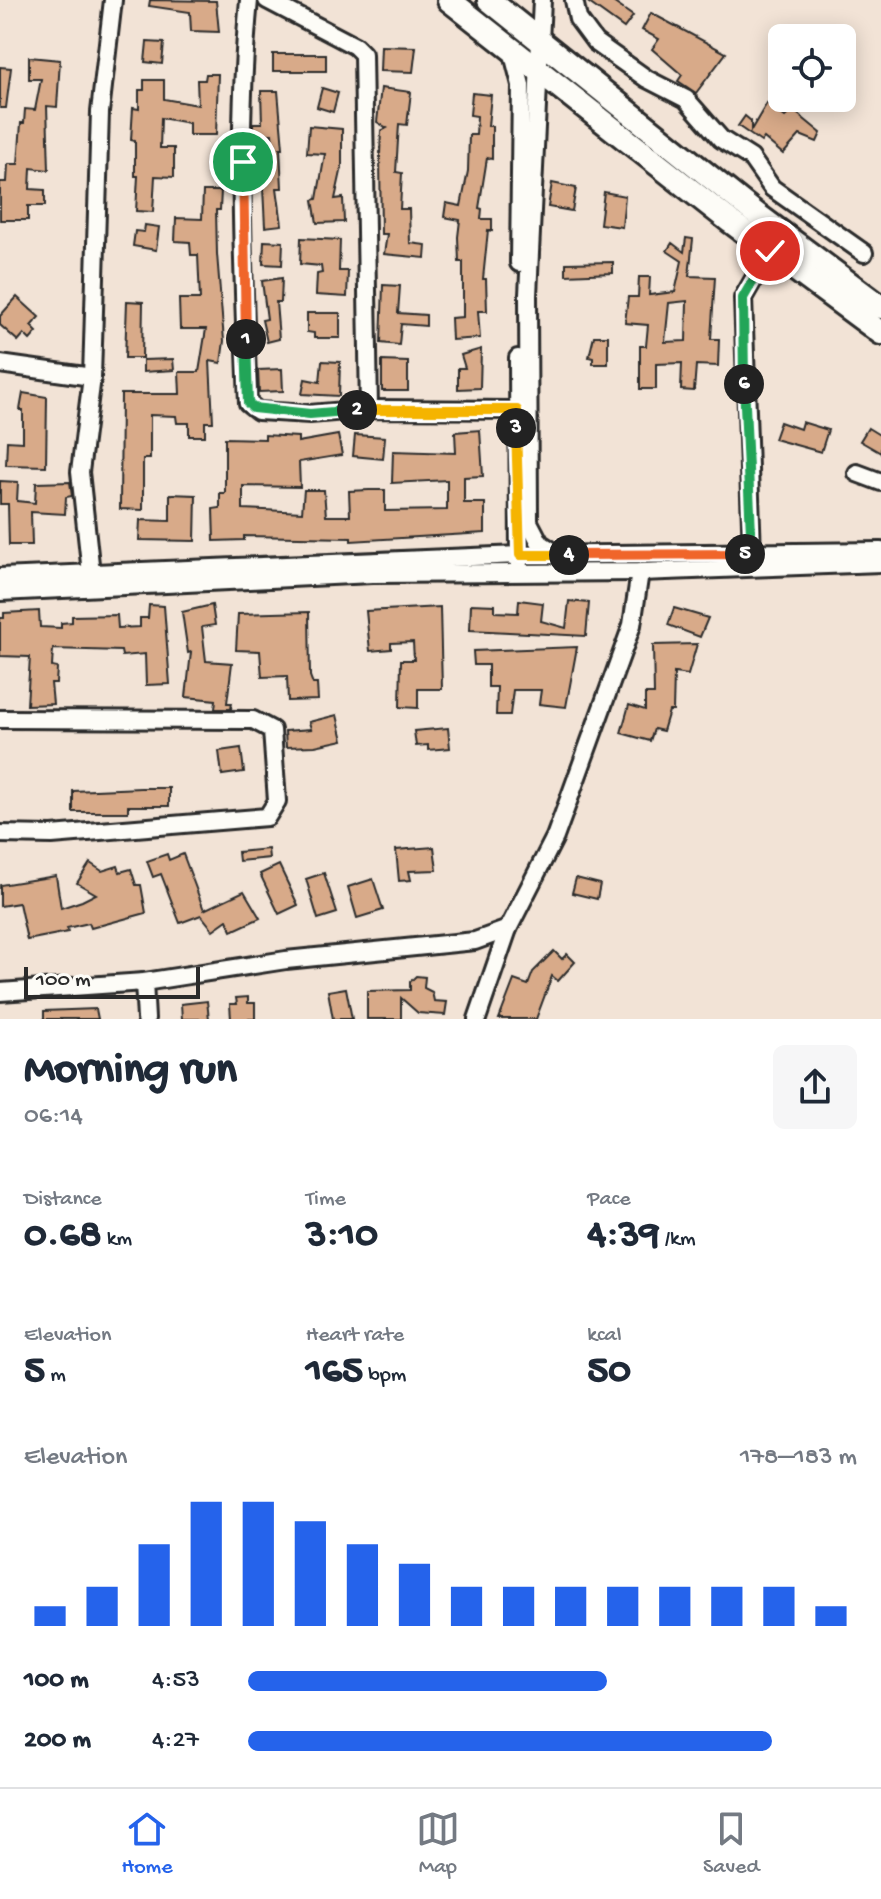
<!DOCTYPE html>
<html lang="en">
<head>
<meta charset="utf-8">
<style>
	:root { --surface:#fff; --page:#f6f6f7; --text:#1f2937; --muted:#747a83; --line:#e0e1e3; --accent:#2563eb }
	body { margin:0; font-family:"Gochi Hand",sans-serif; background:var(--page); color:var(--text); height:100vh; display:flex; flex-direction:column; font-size:30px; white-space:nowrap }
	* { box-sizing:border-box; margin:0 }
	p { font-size:26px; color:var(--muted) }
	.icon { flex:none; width:44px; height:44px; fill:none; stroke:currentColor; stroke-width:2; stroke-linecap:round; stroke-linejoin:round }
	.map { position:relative; height:1019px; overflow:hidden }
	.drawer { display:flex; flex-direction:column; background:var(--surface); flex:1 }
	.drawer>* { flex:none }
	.fabs { position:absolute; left:768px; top:24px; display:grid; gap:16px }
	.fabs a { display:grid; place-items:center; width:88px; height:88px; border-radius:12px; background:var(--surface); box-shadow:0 4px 20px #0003; font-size:40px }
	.scale { position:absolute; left:24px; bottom:20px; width:176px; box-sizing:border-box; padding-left:8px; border:4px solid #2b2b2b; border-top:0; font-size:22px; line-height:28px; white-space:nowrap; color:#2b2b2b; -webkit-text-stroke:6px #fdfcf7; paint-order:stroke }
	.pin { position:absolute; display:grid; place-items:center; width:68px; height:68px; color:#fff; margin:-34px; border:4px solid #fff; border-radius:50%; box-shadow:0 2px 8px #0007 }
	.km { position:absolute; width:40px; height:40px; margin:-20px; border-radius:50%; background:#222; color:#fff; font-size:22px; line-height:40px; text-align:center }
	.round { display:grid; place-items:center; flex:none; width:84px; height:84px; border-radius:12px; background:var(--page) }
	.summary { display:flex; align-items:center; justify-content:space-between; height:136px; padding:0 24px }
	h1 { font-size:44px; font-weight:800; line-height:60px }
	.figures { display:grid; grid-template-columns:repeat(3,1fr); gap:12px; height:136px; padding:8px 24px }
	.figures div { display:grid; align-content:center }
	.figures b { font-size:40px; font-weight:800 }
	.figures small { font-size:22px; font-weight:400 }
	.figures p { font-size:22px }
	.chart { height:224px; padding:16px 24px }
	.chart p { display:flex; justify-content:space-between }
	.chart svg { width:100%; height:144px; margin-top:8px; stroke:var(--accent); stroke-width:6 }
	ul { padding:0 24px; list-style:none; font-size:26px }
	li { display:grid; grid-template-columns:128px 96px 1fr; align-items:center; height:60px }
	li i { height:20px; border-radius:10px; background:var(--accent) }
	.tabs { display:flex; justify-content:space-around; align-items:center; height:112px; border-top:2px solid var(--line); background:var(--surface); font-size:22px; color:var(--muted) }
	.tabs a { display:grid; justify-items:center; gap:4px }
	.tabs .on { color:var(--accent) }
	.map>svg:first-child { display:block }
	.building { fill:#d8aa89; stroke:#2b2b2b; stroke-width:2; fill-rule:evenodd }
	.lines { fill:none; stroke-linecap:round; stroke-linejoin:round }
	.minor-casing { stroke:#2b2b2b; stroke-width:22 }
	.highway-casing { stroke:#2b2b2b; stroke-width:28 }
	.minor { stroke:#fdfcf7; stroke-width:16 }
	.highway { stroke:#fdfcf7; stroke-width:22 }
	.split-1-casing { stroke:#fff; stroke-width:16 }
	.split-2-casing { stroke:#fff; stroke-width:16 }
	.split-3-casing { stroke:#fff; stroke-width:16 }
	.split-4-casing { stroke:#fff; stroke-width:16 }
	.split-5-casing { stroke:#fff; stroke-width:16 }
	.split-6-casing { stroke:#fff; stroke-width:16 }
	.split-7-casing { stroke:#fff; stroke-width:16 }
	.split-1 { stroke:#f0652b; stroke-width:10 }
	.split-2 { stroke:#22a559; stroke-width:10 }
	.split-3 { stroke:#f5b400; stroke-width:10 }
	.split-4 { stroke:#f5b400; stroke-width:10 }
	.split-5 { stroke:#f0652b; stroke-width:10 }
	.split-6 { stroke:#22a559; stroke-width:10 }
	.split-7 { stroke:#22a559; stroke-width:10 }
</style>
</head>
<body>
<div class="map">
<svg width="881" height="1019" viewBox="0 0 881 1019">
	<rect width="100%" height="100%" fill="#f2e3d6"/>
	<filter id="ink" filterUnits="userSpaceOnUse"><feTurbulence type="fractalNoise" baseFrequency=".0125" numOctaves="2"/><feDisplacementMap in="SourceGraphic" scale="16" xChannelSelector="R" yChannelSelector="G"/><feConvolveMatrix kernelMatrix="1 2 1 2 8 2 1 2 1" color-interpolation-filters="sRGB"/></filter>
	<g filter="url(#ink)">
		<g class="building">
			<polygon points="150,0 216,1 219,32 191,31 190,12 149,6"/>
			<polygon points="585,0 610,0 633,16 624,28"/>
			<polygon points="651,13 726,53 696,93 678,81 682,75 652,49 659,39 642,30"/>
			<polygon points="147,42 164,43 162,64 145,62"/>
			<polygon points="381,46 416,47 413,72 380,71"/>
			<rect x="273" y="54" width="53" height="17"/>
			<polygon points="29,57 60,60 57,107 47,106 49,170 31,168 30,189 45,190 45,206 28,206 28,220 0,220 0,182 7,182 8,164 18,164 21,123 24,123 25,109 35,110 41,79 29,79"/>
			<polygon points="0,67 11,68 6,108 0,108"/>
			<polygon points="206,74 218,74 216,135 189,135 189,123 161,118 160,148 174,148 174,177 155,176 153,212 136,211 138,176 135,176 135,141 131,140 133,108 139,109 139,90 144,90 144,80 164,80 164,99 198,105 197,80 205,80"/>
			<polygon points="322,88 338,93 333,112 317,107"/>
			<polygon points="381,88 411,92 407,125 399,124 396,172 402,173 400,209 409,209 410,243 426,245 425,258 384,254 387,234 381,234 380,155 381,131 387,128 377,122"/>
			<polygon points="261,91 278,91 283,148 280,148 282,188 277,188 282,225 265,227 261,148 273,147 272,134 253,135 253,123 262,123"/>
			<polygon points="472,93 491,95 488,126 492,126 492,159 487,158 479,208 482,209 481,219 492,219 492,231 488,230 483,279 486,279 487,311 478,311 480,338 452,340 451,318 463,317 463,262 459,262 458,237 460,220 444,217 446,203 461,206 468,171 469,135 476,135 477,116 470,115"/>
			<polygon points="767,103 785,117 793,110 821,133 817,142 800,135 783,154 764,138 761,142 738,126 745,116 751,121 751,130"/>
			<polygon points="309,126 342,129 342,167 335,199 343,198 344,222 317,223 313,200 317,199 325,154 307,153"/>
			<polygon points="552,183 576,188 572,211 548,207"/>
			<polygon points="203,191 221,191 220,210 216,210 217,254 224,341 221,363 210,361 213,422 205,422 205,436 189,436 189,423 177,423 176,416 150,415 150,459 143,459 143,510 120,509 121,394 180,394 179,372 199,372 206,329 180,329 179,299 200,299 198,255 191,255 190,242 175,241 176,218 202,219"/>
			<polygon points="604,192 625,196 622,227 600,224"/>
			<polygon points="145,225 159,227 156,250 133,246 135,231 144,232"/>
			<polygon points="301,238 340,240 339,271 348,271 347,297 316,295 317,274 322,273 321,266 300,264"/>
			<path d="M 686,238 L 693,239 L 689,276 L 715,277 L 711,339 L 719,339 L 718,366 L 696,365 L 694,391 L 681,390 L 682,363 L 656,364 L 656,389 L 640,389 L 640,346 L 646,346 L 648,325 L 625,323 L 628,297 L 638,297 L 639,277 L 650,277 L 649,295 L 675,292 L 682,261 L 667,251 L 672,243 L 684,252 ZM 687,301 L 686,341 L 665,342 L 669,303 Z"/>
			<polygon points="264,241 283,242 282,265 263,264"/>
			<polygon points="613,262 613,273 566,275 566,263"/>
			<polygon points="282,278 281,302 276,302 279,339 267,342 262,320 267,319 262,281"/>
			<polygon points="383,285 400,286 398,313 426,315 426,326 401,324 399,345 381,343"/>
			<polygon points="17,297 39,317 31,326 37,332 30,340 24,334 18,341 0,325 0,316"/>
			<polygon points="127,301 143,302 142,358 125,358"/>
			<polygon points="307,313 340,313 340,338 314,338 314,333 307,332"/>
			<polygon points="594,336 608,336 608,364 593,364 593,358 589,357"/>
			<polygon points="481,349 480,388 458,389 458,368 465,368 461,355"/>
			<polygon points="173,359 174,370 143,372 143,360"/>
			<polygon points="322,361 340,362 339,396 302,394 305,379 320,382"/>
			<polygon points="382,361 408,362 408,391 382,391"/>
			<polygon points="282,369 283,391 259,392 258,370"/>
			<polygon points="23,393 47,397 46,466 6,465 7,441 23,442 23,410 20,410"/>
			<polygon points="780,422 800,429 802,422 828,430 821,452 774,439"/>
			<polygon points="868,428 881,436 881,453 860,441"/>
			<polygon points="480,430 483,476 464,477 464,503 485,503 485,533 351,541 351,538 244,536 244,540 214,541 213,509 220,508 220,493 225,493 225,438 265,439 265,435 298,437 298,442 338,435 342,455 299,462 300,487 243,486 243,509 302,512 304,490 324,490 326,516 350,516 349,491 369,490 385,490 385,511 447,510 447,480 392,483 393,451 456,453 455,432"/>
			<polygon points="355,435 385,437 383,459 353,456"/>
			<polygon points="0,481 18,482 17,501 35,503 36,483 70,482 72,496 66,497 65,514 31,512 32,545 9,545 8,504 0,504"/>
			<polygon points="170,494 196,495 195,541 139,540 140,520 170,521"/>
			<polygon points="519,600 543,603 541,621 566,628 569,601 589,603 586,636 470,630 471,604 495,605 495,612 518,613"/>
			<polygon points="149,605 164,606 170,684 146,685 145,654 122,656 121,651 53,649 52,667 57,668 56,683 51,683 53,704 27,705 30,657 0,656 0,618 4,618 4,613 39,611 40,627 61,628 61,623 72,622 72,616 117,615 118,628 140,627 140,618 148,618"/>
			<polygon points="212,605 215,625 202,627 206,661 232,663 227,703 232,703 231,709 215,709 216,700 186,697 191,652 188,653 182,612"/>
			<polygon points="440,607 442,689 418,689 418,708 400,707 401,660 414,660 413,642 391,643 391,649 370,651 366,611"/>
			<polygon points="674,608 708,618 700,637 668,625"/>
			<polygon points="309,612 310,676 313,684 317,684 318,700 288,701 287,676 262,677 260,651 236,650 238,614"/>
			<polygon points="697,644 688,675 674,673 673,711 669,711 663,731 654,729 650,741 621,733 629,705 645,710 645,694 654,694 653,645"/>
			<polygon points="577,647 566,707 539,704 541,690 513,690 510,715 496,715 497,687 488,687 488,665 474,665 473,651"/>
			<polygon points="337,715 343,740 315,746 286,747 285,731 311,729 309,722"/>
			<polygon points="448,728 450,748 428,750 428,745 416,746 414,731"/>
			<polygon points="241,748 244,772 222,775 219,751"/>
			<polygon points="141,788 169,788 169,806 128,806 128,812 73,812 73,791"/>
			<polygon points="434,847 437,870 409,871 411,880 399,881 396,850"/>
			<polygon points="268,849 269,858 239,861 238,852"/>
			<polygon points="167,854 169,860 183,854 204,910 244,891 260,918 232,931 227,920 213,930 201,915 180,923 161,874 153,877 147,861"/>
			<polygon points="90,863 102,871 118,866 120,872 131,869 136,885 141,885 146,913 91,928 89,923 67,928 68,932 27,940 19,903 0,906 0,885 56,876 61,908 82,901 96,894 77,883"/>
			<polygon points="279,865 298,905 279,914 260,874"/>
			<polygon points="324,873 337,913 318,919 306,879"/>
			<polygon points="576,878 600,884 597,899 572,893"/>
			<polygon points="373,879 383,910 357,918 348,887"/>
			<polygon points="554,951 562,959 567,954 575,962 558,981 552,976 536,1019 499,1019 514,980 528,985 533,972"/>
			<polygon points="416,976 425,977 424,988 432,992 434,1001 447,1002 445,1015 418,1013 401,998 401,1019 367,1019 367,991 410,990 410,982"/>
			<polygon points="346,988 352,1019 333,1019 328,991"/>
			<polygon points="248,997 248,1003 255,1003 255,1019 231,1019 230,1004 237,1004 236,998"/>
			<polygon points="207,1001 209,1019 182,1019 181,1004"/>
			<polygon points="96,1009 98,1019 44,1019 44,1011"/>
		</g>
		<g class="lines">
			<defs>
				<g id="minor">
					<path d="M 249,0 C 236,134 243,269 248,403 L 258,411 L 310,414 L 369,409 L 517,410"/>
					<polyline points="267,0 355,46 363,54 369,409"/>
					<polyline points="542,0 528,295 529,522 540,543 557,554"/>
					<polyline points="574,0 578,19 595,42 647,79 686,99 721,139 751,158 772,188 864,253"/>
					<polyline points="512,50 521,85 519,263"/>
					<polyline points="518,358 519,563"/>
					<polyline points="0,364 92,377"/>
					<polyline points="857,473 881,482"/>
					<polyline points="752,554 743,298 770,251"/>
					<polyline points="91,573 80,472 92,377 100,112 113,0"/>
					<polyline points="0,577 520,555 881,551"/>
					<polyline points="0,592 372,574 640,572 881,563"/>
					<polyline points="0,719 253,720 272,730 277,801 267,817 52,835 0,834"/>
					<polyline points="144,982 146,1019"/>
					<polyline points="0,992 144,982 286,960 475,941 508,929"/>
					<polyline points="477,1019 508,929 555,837 569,799 632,625 640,572"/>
				</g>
				<g id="highway">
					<polyline points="449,0 731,222 881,333"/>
					<polyline points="489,0 755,213 881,307"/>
				</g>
			</defs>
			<use href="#minor" class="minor-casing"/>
			<use href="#highway" class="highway-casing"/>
			<use href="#minor" class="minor"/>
			<use href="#highway" class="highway"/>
		</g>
	</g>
	<g class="lines" filter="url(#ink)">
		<defs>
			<polyline id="split-1" points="243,162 246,339"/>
			<polyline id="split-2" points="246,339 248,403 253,408 310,414 357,410"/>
			<polyline id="split-3" points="357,410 517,410 516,428"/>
			<polyline id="split-4" points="516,428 520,555 569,555"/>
			<polyline id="split-5" points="569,555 745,554"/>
			<polyline id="split-6" points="744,384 752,554 745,554"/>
			<polyline id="split-7" points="744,384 743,298 770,251"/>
		</defs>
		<use href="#split-1" class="split-1-casing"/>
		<use href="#split-2" class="split-2-casing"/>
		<use href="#split-3" class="split-3-casing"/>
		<use href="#split-4" class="split-4-casing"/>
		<use href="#split-5" class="split-5-casing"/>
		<use href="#split-6" class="split-6-casing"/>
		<use href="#split-7" class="split-7-casing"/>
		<use href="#split-1" class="split-1"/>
		<use href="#split-2" class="split-2"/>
		<use href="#split-3" class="split-3"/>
		<use href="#split-4" class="split-4"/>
		<use href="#split-5" class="split-5"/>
		<use href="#split-6" class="split-6"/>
		<use href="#split-7" class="split-7"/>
	</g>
</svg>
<div class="fabs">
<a><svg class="icon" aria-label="locate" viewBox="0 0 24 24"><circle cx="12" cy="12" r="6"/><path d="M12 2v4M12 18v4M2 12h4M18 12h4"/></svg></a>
</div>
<div class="scale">100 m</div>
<div class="pin" style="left:243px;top:162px;background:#1e9e55"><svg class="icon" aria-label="arrive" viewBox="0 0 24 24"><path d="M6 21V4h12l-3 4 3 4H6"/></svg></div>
<div class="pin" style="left:770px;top:251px;background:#d93025"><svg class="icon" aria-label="check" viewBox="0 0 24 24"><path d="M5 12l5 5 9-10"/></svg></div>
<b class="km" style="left:246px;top:339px">1</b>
<b class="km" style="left:357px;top:410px">2</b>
<b class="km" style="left:516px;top:428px">3</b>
<b class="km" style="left:569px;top:555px">4</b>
<b class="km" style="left:745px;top:554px">5</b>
<b class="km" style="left:744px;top:384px">6</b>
</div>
<section class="drawer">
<div class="summary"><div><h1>Morning run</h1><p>06:14</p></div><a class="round"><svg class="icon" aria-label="share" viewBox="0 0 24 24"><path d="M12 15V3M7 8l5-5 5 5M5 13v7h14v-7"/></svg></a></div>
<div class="figures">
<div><p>Distance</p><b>0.68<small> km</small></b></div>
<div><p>Time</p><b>3:10</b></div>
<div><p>Pace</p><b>4:39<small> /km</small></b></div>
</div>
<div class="figures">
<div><p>Elevation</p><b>5<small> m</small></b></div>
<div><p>Heart rate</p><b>165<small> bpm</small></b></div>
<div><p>kcal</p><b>50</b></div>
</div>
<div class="chart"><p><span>Elevation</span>178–183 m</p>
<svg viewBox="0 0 160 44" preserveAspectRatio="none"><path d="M5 44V38M15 44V32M25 44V19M35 44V6M45 44V6M55 44V12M65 44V19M75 44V25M85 44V32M95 44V32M105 44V32M115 44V32M125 44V32M135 44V32M145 44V32M155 44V38"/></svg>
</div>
<ul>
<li><b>100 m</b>4:53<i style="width:59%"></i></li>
<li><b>200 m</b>4:27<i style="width:86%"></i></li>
</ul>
</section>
<nav class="tabs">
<a class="on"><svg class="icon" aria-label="home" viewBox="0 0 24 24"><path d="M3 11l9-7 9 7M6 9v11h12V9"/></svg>Home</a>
<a><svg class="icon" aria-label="map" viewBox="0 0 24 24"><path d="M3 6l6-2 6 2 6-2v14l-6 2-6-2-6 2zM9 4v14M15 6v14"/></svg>Map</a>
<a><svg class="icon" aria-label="saved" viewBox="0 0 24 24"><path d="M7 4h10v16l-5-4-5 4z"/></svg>Saved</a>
</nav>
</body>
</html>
